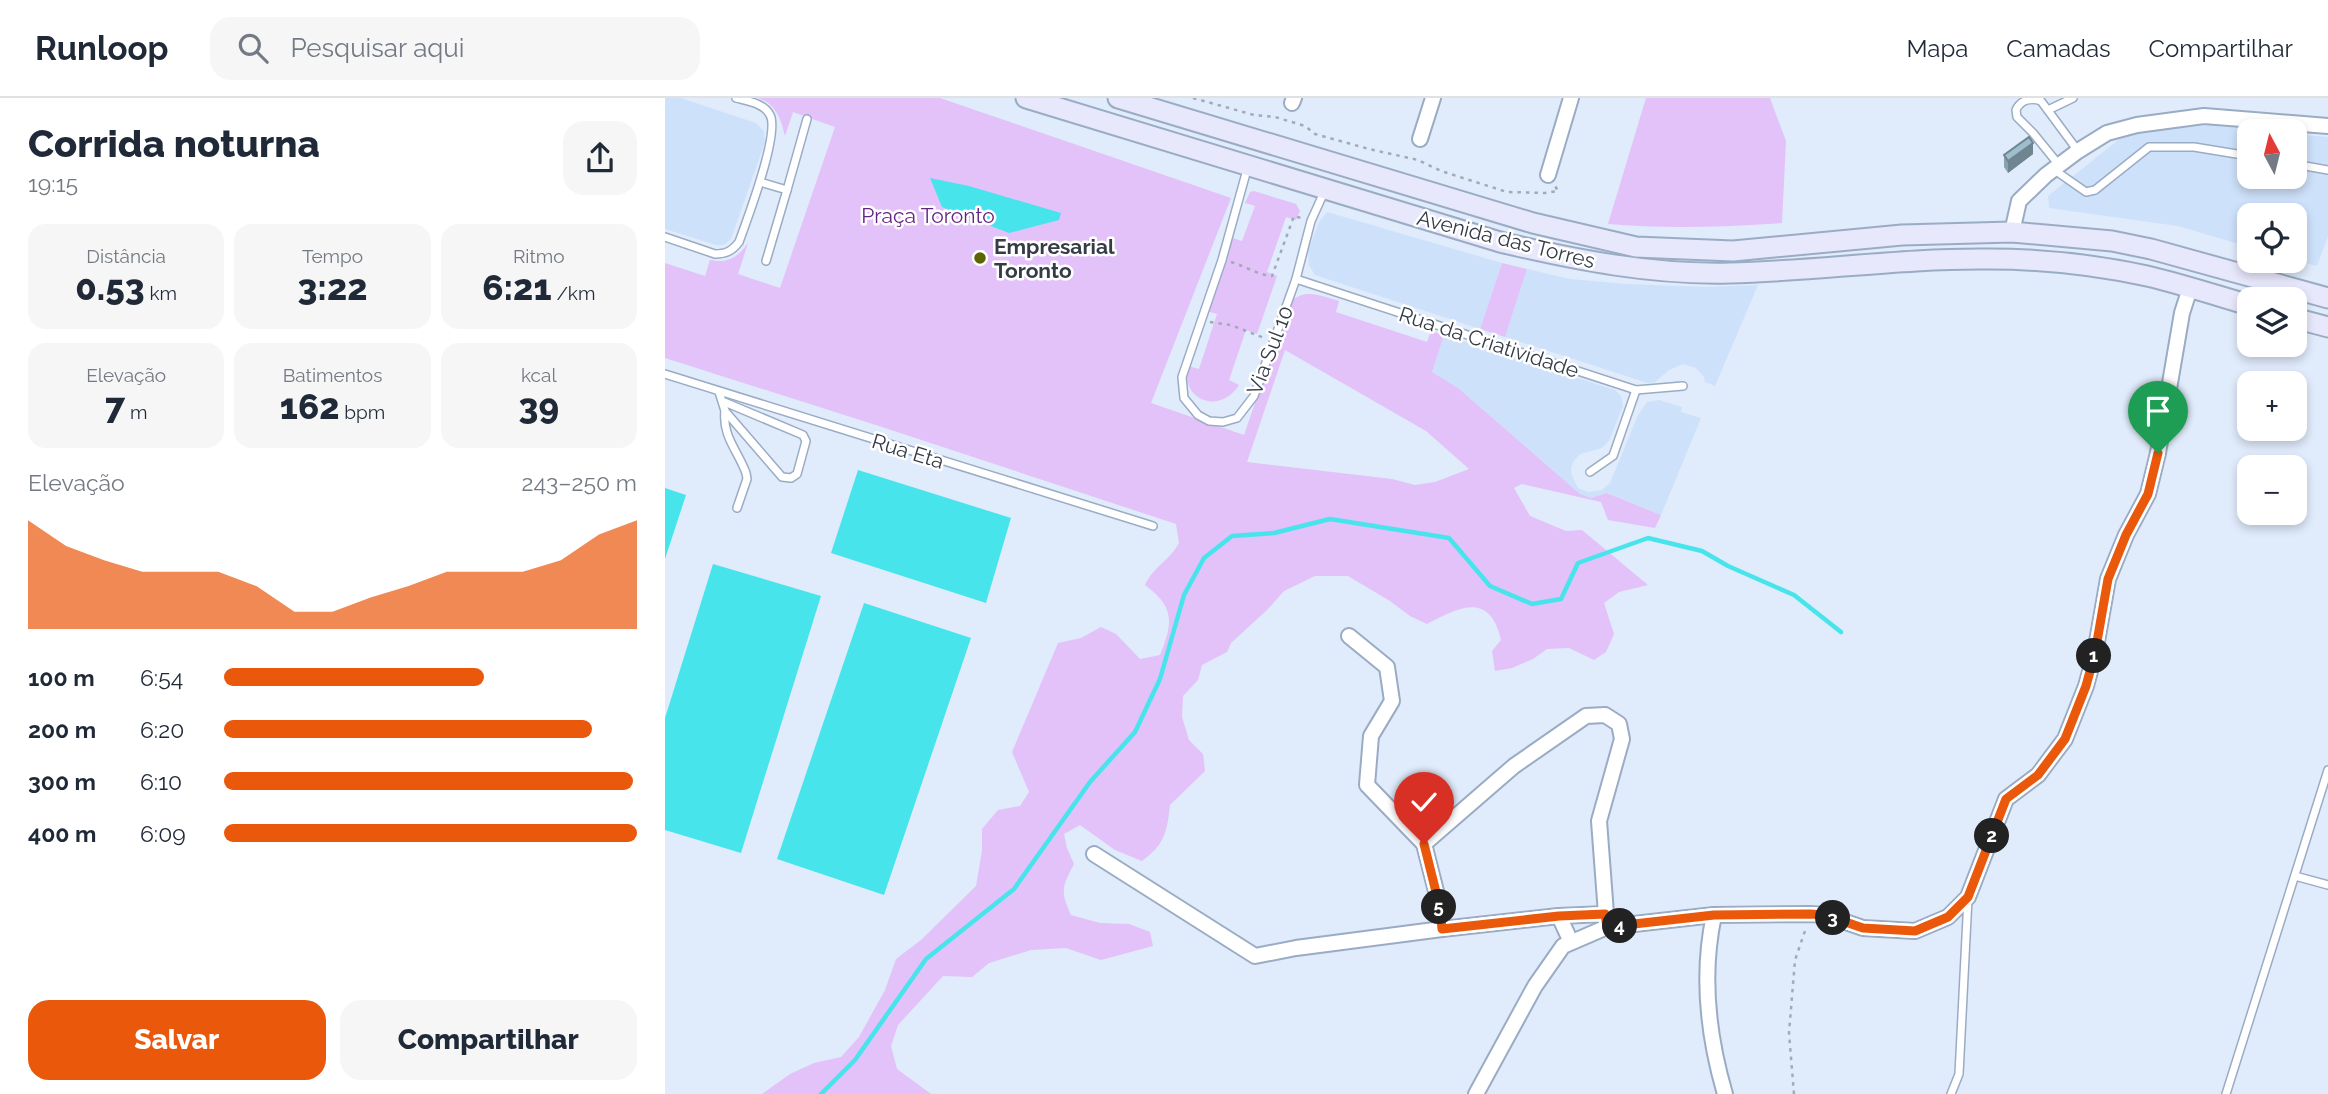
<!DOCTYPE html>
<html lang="pt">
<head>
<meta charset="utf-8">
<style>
	:root { --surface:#fff; --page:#f6f6f7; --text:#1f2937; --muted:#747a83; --line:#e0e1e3; --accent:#ea580c }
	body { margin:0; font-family:Raleway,sans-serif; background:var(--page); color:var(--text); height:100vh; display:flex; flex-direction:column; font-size:26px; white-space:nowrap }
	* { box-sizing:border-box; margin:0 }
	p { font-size:23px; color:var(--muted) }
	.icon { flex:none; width:38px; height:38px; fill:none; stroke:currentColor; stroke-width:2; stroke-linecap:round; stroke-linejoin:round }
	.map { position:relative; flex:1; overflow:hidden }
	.drawer { display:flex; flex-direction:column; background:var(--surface); width:665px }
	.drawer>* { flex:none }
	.needle { width:46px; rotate:353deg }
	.fabs { position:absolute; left:1572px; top:21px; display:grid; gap:14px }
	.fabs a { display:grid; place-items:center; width:70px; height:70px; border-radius:14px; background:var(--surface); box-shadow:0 4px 10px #0003; font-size:35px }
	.pin { position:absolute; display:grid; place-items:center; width:60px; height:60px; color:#fff; margin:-72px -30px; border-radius:50% 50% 50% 0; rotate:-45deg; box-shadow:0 0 7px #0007 }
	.pin .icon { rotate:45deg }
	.km { position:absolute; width:35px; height:35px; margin:-18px; border-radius:50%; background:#222; color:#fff; font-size:19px; line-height:35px; text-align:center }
	.round { display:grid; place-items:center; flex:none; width:74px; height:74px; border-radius:21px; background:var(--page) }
	.overview { display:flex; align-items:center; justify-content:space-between; height:119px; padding:0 28px }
	h1 { font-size:38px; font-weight:800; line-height:52px }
	.metrics { display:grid; grid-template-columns:repeat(3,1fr); gap:10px; height:119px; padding:7px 28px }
	.metrics div { display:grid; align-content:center; border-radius:18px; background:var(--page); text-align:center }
	.metrics b { font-size:35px; font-weight:800 }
	.metrics small { font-size:19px; font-weight:400 }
	.metrics p { font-size:19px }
	.chart { height:196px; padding:14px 28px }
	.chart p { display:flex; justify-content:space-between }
	.chart svg { width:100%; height:126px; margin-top:7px; fill:var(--accent); opacity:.7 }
	.action { display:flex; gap:14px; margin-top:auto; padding:14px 28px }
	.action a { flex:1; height:80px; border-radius:21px; background:var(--accent); color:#fff; font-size:28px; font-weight:800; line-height:80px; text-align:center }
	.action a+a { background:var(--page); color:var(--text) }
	ul { padding:0 28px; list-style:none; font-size:23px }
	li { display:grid; grid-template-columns:112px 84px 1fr; align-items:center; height:52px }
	li i { height:18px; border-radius:9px; background:var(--accent) }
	header { display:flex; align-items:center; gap:42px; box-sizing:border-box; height:98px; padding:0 35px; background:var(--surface); border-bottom:2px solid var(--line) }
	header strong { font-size:33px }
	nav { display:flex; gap:38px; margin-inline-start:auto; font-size:24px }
	.search { width:490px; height:63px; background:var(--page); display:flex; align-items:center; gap:18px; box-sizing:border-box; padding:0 24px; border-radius:21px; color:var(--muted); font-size:26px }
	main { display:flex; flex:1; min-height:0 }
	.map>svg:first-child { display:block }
	.built { fill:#cee1fa }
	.green { fill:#e3c1f9; fill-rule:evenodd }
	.water { fill:#48e4ec }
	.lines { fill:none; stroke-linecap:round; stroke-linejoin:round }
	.stream { stroke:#48e4ec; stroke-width:4.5 }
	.service-casing { stroke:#9aacc4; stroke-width:10 }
	.minor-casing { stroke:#9aacc4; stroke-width:18 }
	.secondary-casing { stroke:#9aacc4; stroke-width:23 }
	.path { stroke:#a1abb8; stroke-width:2.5; stroke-dasharray:3.5 5; stroke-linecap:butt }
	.service { stroke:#fff; stroke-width:7 }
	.minor { stroke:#fff; stroke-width:14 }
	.secondary { stroke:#e8e8fc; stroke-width:19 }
	.wall { fill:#88a3b0 }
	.shaded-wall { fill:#6f8590 }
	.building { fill:#9ebecd; stroke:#6f8590; stroke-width:2 }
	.route-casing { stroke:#fff; stroke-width:14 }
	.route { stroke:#ea580c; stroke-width:9 }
	.poi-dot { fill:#5c6505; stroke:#fff; stroke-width:2.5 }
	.labels { text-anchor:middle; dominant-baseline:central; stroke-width:5; stroke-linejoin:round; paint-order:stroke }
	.park-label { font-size:21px; fill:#642484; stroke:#fff }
	.street-label { font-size:21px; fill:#353c46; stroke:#fff }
	.poi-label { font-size:21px; font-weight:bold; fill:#353c46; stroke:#fff; text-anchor:start }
</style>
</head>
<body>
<header>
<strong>Runloop</strong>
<div class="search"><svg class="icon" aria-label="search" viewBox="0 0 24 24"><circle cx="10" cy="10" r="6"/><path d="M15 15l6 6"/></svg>Pesquisar aqui</div>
<nav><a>Mapa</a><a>Camadas</a><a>Compartilhar</a></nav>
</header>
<main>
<section class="drawer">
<div class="overview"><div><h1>Corrida noturna</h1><p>19:15</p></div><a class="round"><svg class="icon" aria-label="share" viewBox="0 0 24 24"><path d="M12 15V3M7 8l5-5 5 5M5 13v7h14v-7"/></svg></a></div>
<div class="metrics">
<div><p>Distância</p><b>0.53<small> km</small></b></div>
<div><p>Tempo</p><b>3:22</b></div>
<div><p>Ritmo</p><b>6:21<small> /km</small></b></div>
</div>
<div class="metrics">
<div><p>Elevação</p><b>7<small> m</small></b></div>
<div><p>Batimentos</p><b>162<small> bpm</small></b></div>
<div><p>kcal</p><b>39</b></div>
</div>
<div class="chart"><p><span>Elevação</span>243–250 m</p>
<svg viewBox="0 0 160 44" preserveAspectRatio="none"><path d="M0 44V6L10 15L20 20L30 24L40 24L50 24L60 29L70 38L80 38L90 33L100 29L110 24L120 24L130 24L140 20L150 11L160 6V44z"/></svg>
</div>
<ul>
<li><b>100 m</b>6:54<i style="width:63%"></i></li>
<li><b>200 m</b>6:20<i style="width:89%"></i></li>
<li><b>300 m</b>6:10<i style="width:99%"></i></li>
<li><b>400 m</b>6:09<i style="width:100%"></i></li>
</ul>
<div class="action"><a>Salvar</a><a>Compartilhar</a></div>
</section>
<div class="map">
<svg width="1663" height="996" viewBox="0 0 1663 996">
	<rect width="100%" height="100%" fill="#e0ebfb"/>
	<g class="built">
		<polygon points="0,0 16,0 91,25 99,33 100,44 66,141 59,147 51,147 0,131"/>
		<polygon points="1544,27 1603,33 1584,33 1584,79 1629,79 1629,36 1663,39 1663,138 1652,168 1629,162 1629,117 1584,117 1584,149 1513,128 1384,110 1383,98 1462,35"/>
		<polygon points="662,114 837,165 815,231 650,177 644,167 643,153 654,124"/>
		<polygon points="862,171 905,181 961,186 1041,189 1093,187 1050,288 1040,284 1039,279 1031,270 1018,266 1004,272 990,284 983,285 840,239"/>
		<polygon points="779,237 950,292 956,298 958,308 944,343 937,350 915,356 908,364 906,371 907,378 913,390 923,394 937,392 945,385 973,317 982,304 994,302 1017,309 1016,314 1036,320 996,417 943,395 926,400 915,396 793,290 767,274"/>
	</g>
	<g class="green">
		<path d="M 93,0 L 275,0 L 566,100 L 486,305 L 579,337 L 624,206 C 638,189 656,198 674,203 L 671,214 L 762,244 L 766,233 L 779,237 L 767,274 L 793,290 L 915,396 L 926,400 L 942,395 L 996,417 L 990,430 L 943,422 L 936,404 L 857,386 L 849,390 L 865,418 L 901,433 L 917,432 L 983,487 L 954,494 L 939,505 L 949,536 L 941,554 L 929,562 L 904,550 L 882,551 L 868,561 L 847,570 L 830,573 L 827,553 L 836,542 C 825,493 794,509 762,526 L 745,518 L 725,503 L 683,478 L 650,478 L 619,493 L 602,512 L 566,545 L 562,554 L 537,567 L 533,582 L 518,598 L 517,619 L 524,642 L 538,656 L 540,673 L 505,707 C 502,734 500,746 477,763 L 450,752 L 415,727 L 399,736 L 402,750 L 409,766 C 397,789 395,793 406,817 L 435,825 L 464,826 L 485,834 L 488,848 L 436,862 L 401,850 L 366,852 L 324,865 L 307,879 L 278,878 L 233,927 L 226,948 L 232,971 L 266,996 L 97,996 L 125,976 L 149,965 L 176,959 L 194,939 L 220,892 L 231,861 L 256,842 L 311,788 L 317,753 L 317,731 L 333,712 L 355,708 L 364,694 L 347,654 L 393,545 L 416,540 L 436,529 L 451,536 L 475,561 L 495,557 C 508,525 510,509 480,487 C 489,468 504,463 514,445 L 511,426 L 217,329 L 0,260 L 0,165 L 40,178 L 45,162 C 63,166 73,159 83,145 L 73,176 L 115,190 L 170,29 L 128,14 L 120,38 C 116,21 111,6 93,0 ZM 620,252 L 761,333 L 804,371 L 770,384 L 750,387 L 727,381 L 582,364 Z"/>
		<path d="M 981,0 L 1105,0 L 1121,43 L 1117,125 C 1058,129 1001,131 943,126 Z"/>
		<path d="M 589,93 L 631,106 L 635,113 L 631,122 L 621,119 L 602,174 L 612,178 L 592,236 L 581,232 L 564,282 L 574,287 C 555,317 515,303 523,268 L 534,271 L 552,216 L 542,213 L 568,140 L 577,143 L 590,108 L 580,105 L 585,94 Z"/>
		<polygon points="837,165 862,171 840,239 815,231"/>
	</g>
	<g class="water">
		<polygon points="265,80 304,88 396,115 394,122 344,135 277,109"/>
		<polygon points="193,372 346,420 321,505 166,455"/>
		<polygon points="0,390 21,397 0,461"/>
		<polygon points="48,466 156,498 76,755 0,732 0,620"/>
		<polygon points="199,505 306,540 219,797 112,761"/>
	</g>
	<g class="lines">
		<polyline class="stream" points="156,996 190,962 261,861 349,791 425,684 470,634 495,581 519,497 539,460 567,438 609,435 665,421 784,440 825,488 867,506 896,501 913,465 983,440 1037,453 1063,468 1129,497 1176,534"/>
		<defs>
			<g id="service">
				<polyline points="1383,12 1408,0"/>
				<polyline points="1629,66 1663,72"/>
				<path d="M 1394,67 L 1368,35 L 1352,19 L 1351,12 C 1356,1 1367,0 1376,3 L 1413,53"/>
				<polyline points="583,68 557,162 517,279 519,300 533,317 544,323 558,324 572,320 589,298 631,181 646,123 660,92"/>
				<polyline points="1388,71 1421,94 1430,92 1484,49 1529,49 1584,58"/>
				<polyline points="95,84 122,92 142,21"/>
				<path d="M 0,139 L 50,156 C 61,156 67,153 74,144 C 82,122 115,35 105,17 C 99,5 82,3 71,0"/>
				<polyline points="101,163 122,92"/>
				<polyline points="631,181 971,292 1018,288"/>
				<polyline points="0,276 488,428"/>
				<polyline points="54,294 60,313 117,379 126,380 132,376 141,343 138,337 57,303"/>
				<path d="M 60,313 C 57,338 73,353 81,375 L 82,381 L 72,410"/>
				<polyline points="925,374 948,358 971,292"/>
				<polyline points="1630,778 1663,787"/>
				<polyline points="1286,996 1294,976 1303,800"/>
				<polyline points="1561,996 1663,672"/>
			</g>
			<g id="minor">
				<polyline points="627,5 629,0"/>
				<polyline points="755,41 768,0"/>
				<polyline points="883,77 906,0"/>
				<polyline points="1347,134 1354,103 1381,77 1413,53 1442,35 1472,27 1539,18 1663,28"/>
				<polyline points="684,538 722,569 727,603 706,638 702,687 759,746 775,809 777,831 894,818 906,844"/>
				<polyline points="759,746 849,668 921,618 940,617 954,626 957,641 934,723 942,829"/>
				<polyline points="429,756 590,858 631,850 777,831"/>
				<path d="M 1049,817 C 1036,877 1043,938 1060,996"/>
				<polyline points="894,818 940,816"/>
				<polyline points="811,996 870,888 898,848 942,829 1049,817 1145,816 1160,817 1198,830 1250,833 1283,819 1303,799 1341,701 1373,677 1400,641 1421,588 1430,555 1443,481 1461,437 1483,396 1493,355 1517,215 1525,190"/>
			</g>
			<g id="secondary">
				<path d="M 361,0 L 835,144 C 911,162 987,177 1065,175 C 1151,173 1238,160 1324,161 C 1376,161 1431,167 1482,178 C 1516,186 1550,197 1584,207"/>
				<polyline points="453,0 868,125 971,149 1068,153 1237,137 1347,134 1447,143 1486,151 1663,200"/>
				<polyline points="1629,220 1663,229"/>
			</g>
		</defs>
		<use href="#service" class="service-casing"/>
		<use href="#minor" class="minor-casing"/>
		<use href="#secondary" class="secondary-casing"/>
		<g class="path">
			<polyline points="528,0 589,17 610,19 640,28 650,36 704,51 753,62 776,73 842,94 880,95 893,93 890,88"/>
			<path d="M 566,164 C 580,168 593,177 607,178 L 629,118 L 636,120"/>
			<polyline points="545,224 566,227 599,240"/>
			<polyline points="1129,996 1124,935 1130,862 1141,830"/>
		</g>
		<use href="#service" class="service"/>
		<use href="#minor" class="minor"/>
		<use href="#secondary" class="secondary"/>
	</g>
	<polygon class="wall" points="1368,56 1343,75 1339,69 1339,57"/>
	<polygon class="shaded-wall" points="1368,45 1368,56 1343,75 1343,63"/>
	<polygon class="building" points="1364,39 1368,45 1343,63 1339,57"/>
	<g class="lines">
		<defs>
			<polyline id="route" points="759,746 775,810 777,831 894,818 940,816 942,829 1049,817 1145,816 1160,817 1198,830 1250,833 1283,819 1303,799 1341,701 1373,677 1400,641 1421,588 1430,555 1443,481 1461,437 1483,396 1493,355"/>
		</defs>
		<use href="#route" class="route-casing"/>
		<use href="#route" class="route"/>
	</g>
	<circle class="poi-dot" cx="315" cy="160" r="7"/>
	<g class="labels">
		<g class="park-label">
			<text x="263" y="117">Praça Toronto</text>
		</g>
		<g class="street-label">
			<text transform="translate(841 141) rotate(14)">Avenida das Torres</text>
			<text transform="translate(824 244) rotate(18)">Rua da Criatividade</text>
			<text transform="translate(605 252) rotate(-69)">Via Sul 10</text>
			<text transform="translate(243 353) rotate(17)">Rua Eta</text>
		</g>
		<g class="poi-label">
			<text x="329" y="148">Empresarial<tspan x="329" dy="24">Toronto</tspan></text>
		</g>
	</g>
</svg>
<div class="fabs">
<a><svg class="needle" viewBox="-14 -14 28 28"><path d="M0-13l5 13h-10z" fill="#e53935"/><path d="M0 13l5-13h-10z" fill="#747a83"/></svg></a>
<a><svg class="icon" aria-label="locate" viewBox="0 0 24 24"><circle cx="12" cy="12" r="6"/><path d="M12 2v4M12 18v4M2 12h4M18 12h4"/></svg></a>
<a><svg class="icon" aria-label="layers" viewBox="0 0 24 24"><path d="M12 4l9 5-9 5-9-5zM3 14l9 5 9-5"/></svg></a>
<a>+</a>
<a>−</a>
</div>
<div class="pin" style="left:1493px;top:355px;background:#1e9e55"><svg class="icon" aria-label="arrive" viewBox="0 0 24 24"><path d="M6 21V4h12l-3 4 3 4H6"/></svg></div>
<div class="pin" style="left:759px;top:746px;background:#d93025"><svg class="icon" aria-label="check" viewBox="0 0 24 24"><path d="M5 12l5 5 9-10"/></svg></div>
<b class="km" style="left:1429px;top:558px">1</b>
<b class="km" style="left:1327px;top:738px">2</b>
<b class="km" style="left:1168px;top:820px">3</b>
<b class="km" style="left:955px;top:828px">4</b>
<b class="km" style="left:774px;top:809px">5</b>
</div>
</main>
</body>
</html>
